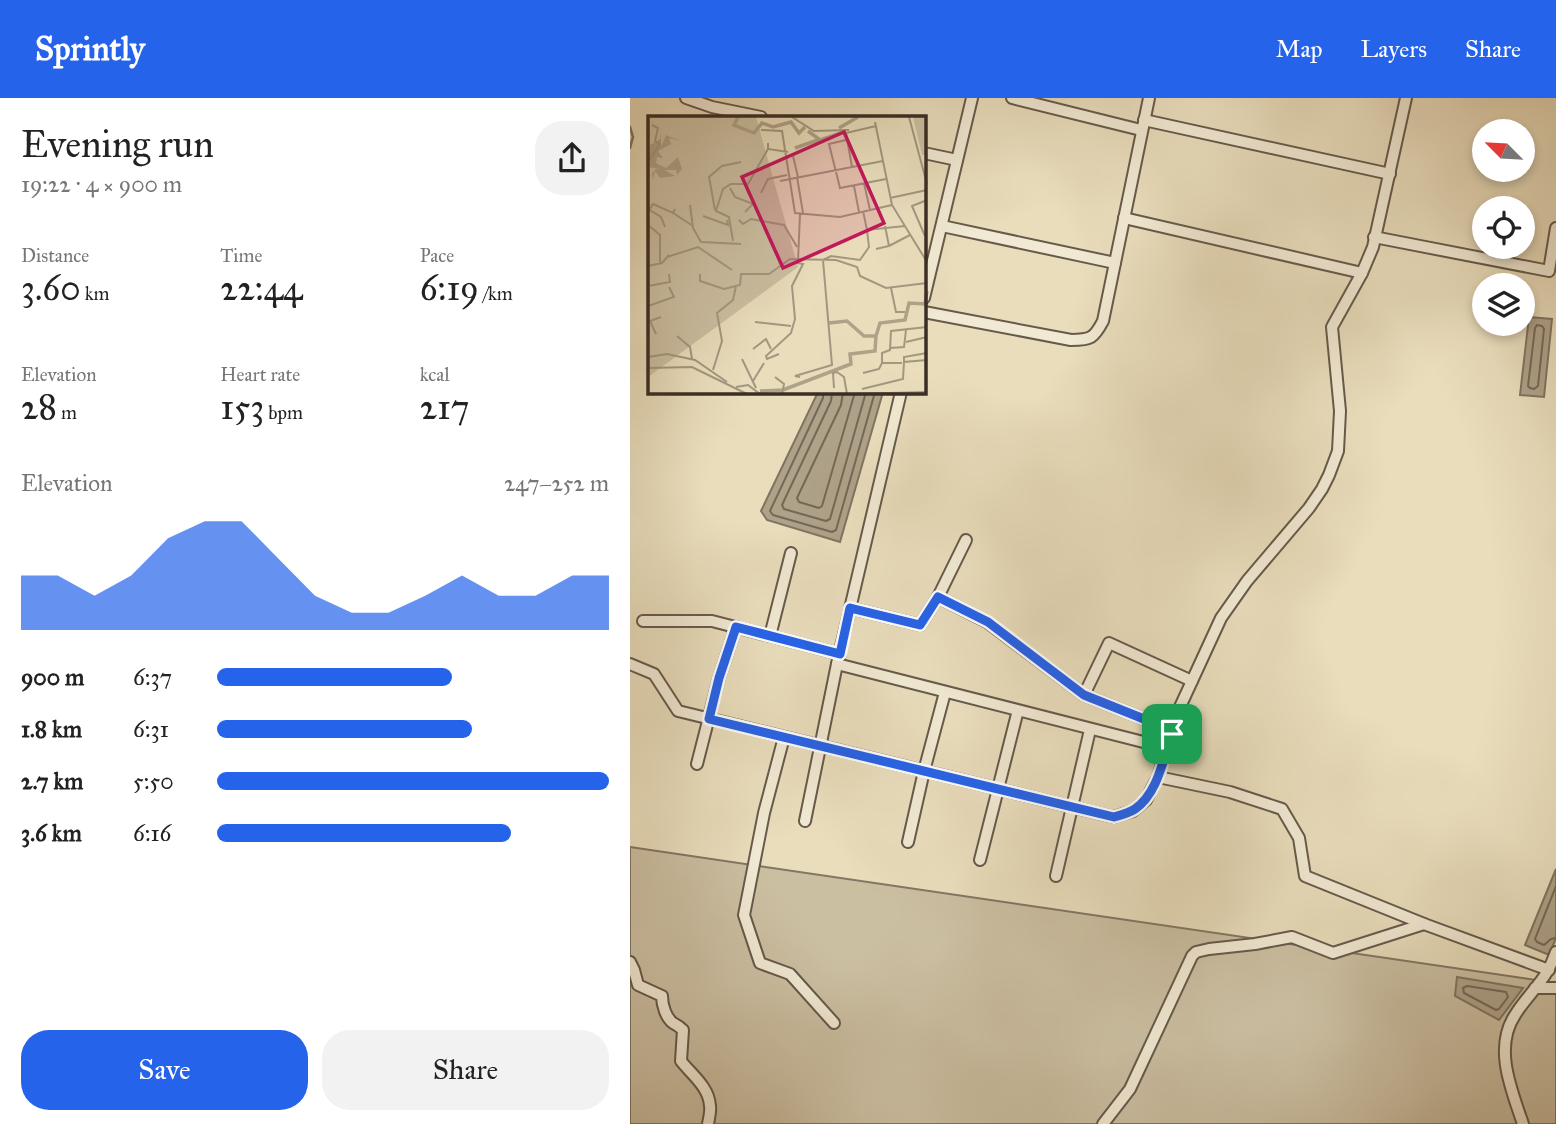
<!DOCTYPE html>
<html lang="en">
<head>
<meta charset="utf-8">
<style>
	:root { --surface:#fff; --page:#f2f2f2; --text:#222; --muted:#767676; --accent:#2563eb }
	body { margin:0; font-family:"IM FELL Great Primer",serif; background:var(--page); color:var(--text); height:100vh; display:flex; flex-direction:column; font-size:26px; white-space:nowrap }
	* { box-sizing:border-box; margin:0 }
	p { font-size:23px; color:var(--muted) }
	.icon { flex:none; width:38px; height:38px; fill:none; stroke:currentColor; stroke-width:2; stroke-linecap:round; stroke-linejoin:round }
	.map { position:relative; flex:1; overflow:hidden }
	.drawer { display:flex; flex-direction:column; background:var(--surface); width:630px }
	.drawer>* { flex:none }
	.needle { width:46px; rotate:294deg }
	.controls { position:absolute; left:842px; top:21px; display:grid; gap:14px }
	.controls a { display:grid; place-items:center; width:63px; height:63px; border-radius:50%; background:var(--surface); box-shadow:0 4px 10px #0003; font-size:35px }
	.pin { position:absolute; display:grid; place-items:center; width:60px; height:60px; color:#fff; margin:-30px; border-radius:14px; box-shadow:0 4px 10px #0006 }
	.round { display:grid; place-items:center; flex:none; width:74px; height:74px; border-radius:28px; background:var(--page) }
	.overview { display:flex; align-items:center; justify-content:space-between; height:119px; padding:0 21px }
	h1 { font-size:38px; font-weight:600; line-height:52px }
	.stats { display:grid; grid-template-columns:repeat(3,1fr); gap:10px; height:119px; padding:7px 21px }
	.stats div { display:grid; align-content:center }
	.stats b { font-size:35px; font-weight:600 }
	.stats small { font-size:19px; font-weight:400 }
	.stats p { font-size:19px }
	.chart { height:196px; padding:14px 21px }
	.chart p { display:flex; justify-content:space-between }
	.chart svg { width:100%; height:126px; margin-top:7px; fill:var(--accent); opacity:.7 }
	.cta { display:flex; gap:14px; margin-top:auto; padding:14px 21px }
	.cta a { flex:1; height:80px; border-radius:28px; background:var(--accent); color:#fff; font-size:28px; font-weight:600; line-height:80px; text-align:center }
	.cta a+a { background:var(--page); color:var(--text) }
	ul { padding:0 21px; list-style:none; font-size:23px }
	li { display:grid; grid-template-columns:112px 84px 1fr; align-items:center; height:52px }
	li i { height:18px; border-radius:9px; background:var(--accent) }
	header { display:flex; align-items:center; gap:42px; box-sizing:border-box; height:98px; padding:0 35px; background:var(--accent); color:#fff }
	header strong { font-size:33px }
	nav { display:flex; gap:38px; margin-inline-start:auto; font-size:24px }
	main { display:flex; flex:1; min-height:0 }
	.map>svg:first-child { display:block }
	.green { fill:#cbbfa2; stroke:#827664; stroke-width:2 }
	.water { fill:#aea289; stroke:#807461; stroke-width:2 }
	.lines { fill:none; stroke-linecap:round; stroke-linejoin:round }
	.shore { stroke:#746857; stroke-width:2 }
	.stream { stroke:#807461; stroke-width:2.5 }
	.street-casing { stroke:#665a4b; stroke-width:14 }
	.street { stroke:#f1e9d3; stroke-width:10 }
	.route-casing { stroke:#fff; stroke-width:14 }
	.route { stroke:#2563eb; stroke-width:9 }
	.inset-river { fill:none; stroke:#aea289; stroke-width:3.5 }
	.inset-road { fill:none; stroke:#a39780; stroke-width:2 }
	.view { fill:#c2185b; fill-opacity:0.15; stroke:#c2185b; stroke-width:3.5 }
	.inset-edge { fill:none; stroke:#3a2e25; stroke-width:3.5 }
</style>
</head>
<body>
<header>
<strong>Sprintly</strong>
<nav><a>Map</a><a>Layers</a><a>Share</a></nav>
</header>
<main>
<section class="drawer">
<div class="overview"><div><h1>Evening run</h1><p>19:22 · 4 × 900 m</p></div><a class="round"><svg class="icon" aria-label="share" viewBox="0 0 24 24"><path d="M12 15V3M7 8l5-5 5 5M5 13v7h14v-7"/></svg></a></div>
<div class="stats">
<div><p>Distance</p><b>3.60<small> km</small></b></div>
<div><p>Time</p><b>22:44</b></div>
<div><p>Pace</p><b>6:19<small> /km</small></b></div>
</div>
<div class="stats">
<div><p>Elevation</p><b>28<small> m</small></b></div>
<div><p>Heart rate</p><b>153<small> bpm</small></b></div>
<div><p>kcal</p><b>217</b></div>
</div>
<div class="chart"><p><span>Elevation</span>247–252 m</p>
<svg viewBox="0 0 160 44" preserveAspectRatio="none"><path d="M0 44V25L10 25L20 32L30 25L40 12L50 6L60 6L70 19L80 32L90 38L100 38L110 32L120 25L130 32L140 32L150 25L160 25V44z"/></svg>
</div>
<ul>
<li><b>900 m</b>6:37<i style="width:60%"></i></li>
<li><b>1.8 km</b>6:31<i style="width:65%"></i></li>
<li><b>2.7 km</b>5:50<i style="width:100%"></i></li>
<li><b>3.6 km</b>6:16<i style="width:75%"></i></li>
</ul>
<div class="cta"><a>Save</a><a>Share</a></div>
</section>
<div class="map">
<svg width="926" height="1026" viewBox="0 0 926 1026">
	<rect width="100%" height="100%" fill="#e9ddbc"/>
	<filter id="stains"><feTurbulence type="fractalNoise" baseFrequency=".00286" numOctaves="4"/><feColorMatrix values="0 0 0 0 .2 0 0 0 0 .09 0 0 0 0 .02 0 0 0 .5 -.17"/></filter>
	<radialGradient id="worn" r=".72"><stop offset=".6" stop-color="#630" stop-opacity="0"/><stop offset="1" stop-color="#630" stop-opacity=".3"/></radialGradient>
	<polygon class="green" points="0,749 926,885 926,1026 0,1026"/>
	<g class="water">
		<polygon points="899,219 922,221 914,299 890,297"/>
		<polygon points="188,294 253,294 210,444 137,422 131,413"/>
		<polygon points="926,771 926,840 919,857 895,847"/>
		<polygon points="827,879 893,890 869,922 825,898"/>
	</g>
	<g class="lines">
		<g class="shore">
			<polygon points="907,227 912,228 914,231 908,288 904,291 900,290 898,288 905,230"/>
			<polyline points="193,294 193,300 140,413 143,417 202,434 206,432 245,294"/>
			<polyline points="202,294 201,303 152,407 154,411 196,423 200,421 236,294"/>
			<polyline points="213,294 211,307 167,400 169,404 189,410 192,408 225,294"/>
			<polyline points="926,788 905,841 907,844 914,847 921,841 926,840"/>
			<polygon points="837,888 876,894 878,899 869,911 866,912 834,895 833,890"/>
		</g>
		<polyline class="stream" points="0,29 3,39 0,50"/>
		<defs>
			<g id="street">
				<polyline points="56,0 82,9 131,19"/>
				<polyline points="382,0 511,32"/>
				<polyline points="514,22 760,76"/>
				<polyline points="294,55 327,62"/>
				<polyline points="494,120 732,175"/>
				<polyline points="312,128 485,165"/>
				<polyline points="744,139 919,173 926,130"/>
				<polyline points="294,200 342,0"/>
				<path d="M 294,214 L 441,242 C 461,242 464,240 473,223 L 519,0"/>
				<polyline points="308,499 357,524 454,597"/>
				<polyline points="220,510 290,527 308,499 336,442"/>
				<polyline points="13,523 82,523 210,556"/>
				<polyline points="140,538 161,455"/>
				<polyline points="0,566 24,576 48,613 467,715 484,719 503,713 516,702 528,679 550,609 591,520 617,483 679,410 692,391 699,377 708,353 710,313 702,229 732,175 743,149 776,0"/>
				<polyline points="207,566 537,650"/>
				<polyline points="542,636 534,634 529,627 454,597 479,545 562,583"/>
				<polyline points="154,639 134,715 114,817 130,865 160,876 204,925"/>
				<polyline points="67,666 89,580 106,529"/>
				<polyline points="528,679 600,694 652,711 669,740 675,778 794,826 919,872"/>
				<polyline points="175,723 207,566 271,294"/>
				<polyline points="278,744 294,673 314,598"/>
				<polyline points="350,762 387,616"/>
				<polyline points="426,778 459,636"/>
				<path d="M 0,864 L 4,872 L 8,887 L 32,898 C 32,907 36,920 43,925 C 47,927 50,929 53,932 L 51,963 C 62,977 79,989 80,1008 C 81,1013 79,1020 78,1026"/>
				<polyline points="905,890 926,890"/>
				<polyline points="473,1026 500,991 562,858 566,854 579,851 625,846 662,839 703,855 794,826"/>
				<path d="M 893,1026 C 882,993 863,950 885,917 C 894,902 908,889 917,874 C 921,868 923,861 926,854"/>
			</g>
		</defs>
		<use href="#street" class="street-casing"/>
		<use href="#street" class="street"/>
	</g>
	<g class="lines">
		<defs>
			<path id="route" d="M 308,499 L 358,524 L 454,597 L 529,627 L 534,634 L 542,636 C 533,661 528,695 505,711 C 499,715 491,717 484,719 L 79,621 L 89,580 L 106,529 L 210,556 L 220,510 L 290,527 Z"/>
		</defs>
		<use href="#route" class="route-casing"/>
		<use href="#route" class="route"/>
	</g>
	<g transform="translate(18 18)">
		<rect width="278" height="278" fill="#e9ddbc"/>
		<path d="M 0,1 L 108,1 L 150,151 L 0,261 ZM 265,1 L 278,1 L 278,38 L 274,39 Z" fill="#cbbfa2"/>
		<path d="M 13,14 L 13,31 L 18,19 L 33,25 L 21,22 L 23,28 L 10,35 L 15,42 L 9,41 L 8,47 L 18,52 L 30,41 L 34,53 L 29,59 L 28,54 L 17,54 L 27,60 L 12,62 L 7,55 L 5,64 L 4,57 L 8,53 L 12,53 L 0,51 L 2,29 L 12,23 Z" fill="#aea289"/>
		<path class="inset-river" d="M 90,1 L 86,9 L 106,17 L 114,7 L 125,11 L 143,6 L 151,17 L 157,11M 191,12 L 210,1M 160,15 L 172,24 L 193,17M 147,32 L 170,24M 181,207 L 199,205 L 216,220 L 228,220 L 232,207 L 257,204 L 261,187 L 277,188 L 279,175M 112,275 L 135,274 L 203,248 L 202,238 L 227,235 L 228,220"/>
		<path class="inset-road" d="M 144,1 L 166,15 L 201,14M 261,1 L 279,68M 227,6 L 244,89 L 279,146M 113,14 L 134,15 L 147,97 L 192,101 L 244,89M 198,24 L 181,28 L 192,72 L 238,63M 120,27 L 120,33 L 140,36M 145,40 L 150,61M 0,46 L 12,28 L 7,25 L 10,12 L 4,9M 204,51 L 198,17 L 228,10M 149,61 L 155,97M 132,65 L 235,45M 216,67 L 222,94M 206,70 L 211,96M 82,72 L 87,81 L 105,88 L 97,96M 113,77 L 120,63 L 139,59M 242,82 L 279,74M 42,89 L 45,112 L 53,126 L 93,128M 0,93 L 13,101 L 17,111M 1,94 L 5,88 L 25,97 L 27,93M 67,94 L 61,61 L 74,50 L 93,46M 215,95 L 219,114 L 257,110M 25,97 L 45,110M 55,100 L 80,109 L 79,104M 91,104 L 95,108 L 103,103 L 136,109 L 149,131M 0,109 L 12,119 L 12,147M 277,120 L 264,90 L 279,84M 85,125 L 81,101 L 68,95 L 75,73 L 83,68 L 100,68 L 120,33M 241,130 L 262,119M 228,133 L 241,130 L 237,110M 19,141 L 50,131 L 84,154M 150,145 L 152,98M 0,150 L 14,147 L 21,139M 52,158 L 52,165 L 76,173 L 92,169 L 93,158 L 121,158 L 142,143 L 188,144 L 209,151 L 212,160 L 238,172 L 279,167M 0,170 L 22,166 L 21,158M 243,172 L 248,196 L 257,196M 0,190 L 26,181 L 21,171M 107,206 L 143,210M 8,218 L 2,205 L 13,201M 29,220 L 42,231 L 44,243M 258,226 L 279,221M 242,232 L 256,231 L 258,214M 105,233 L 118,223 L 123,233M 131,238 L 119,243 L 118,240 L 143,217 L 147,203 L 144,170 L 155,148 L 149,147M 0,241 L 19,238 L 47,244 L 79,266M 94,243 L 108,272M 256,246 L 256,241 L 279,237M 234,247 L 234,237 L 242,234 L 243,215 L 279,211M 0,252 L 44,251 L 99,278M 65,254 L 74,225 L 69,197 L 85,184 L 88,170M 215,257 L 231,253 L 234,247 L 254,247M 127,261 L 136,268 L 134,278M 152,261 L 147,260 L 184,249 L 175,144 L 183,140 L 212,144 L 221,131 L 219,114M 105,265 L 116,247M 88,271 L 100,269 L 112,278M 186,272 L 185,257 L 189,256 L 196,261 L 199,278M 214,273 L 255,263 L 256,246 L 279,244M 204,278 L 279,276"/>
		<path class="view" d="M 196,16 L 236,107 L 135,152 L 94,61 Z"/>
		<rect width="278" height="278" class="inset-edge"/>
	</g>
	<rect width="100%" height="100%" filter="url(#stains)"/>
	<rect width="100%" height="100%" fill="url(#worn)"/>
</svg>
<div class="controls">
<a><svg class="needle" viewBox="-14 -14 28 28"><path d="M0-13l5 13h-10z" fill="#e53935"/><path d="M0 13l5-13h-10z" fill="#767676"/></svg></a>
<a><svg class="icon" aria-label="locate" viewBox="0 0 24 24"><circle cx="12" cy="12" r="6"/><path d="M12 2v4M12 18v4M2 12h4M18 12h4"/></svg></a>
<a><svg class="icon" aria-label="layers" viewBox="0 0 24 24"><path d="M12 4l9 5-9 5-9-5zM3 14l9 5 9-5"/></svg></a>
</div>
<div class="pin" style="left:542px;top:636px;background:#1e9e55"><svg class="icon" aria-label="arrive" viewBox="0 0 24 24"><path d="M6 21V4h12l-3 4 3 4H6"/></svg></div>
</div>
</main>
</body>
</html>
